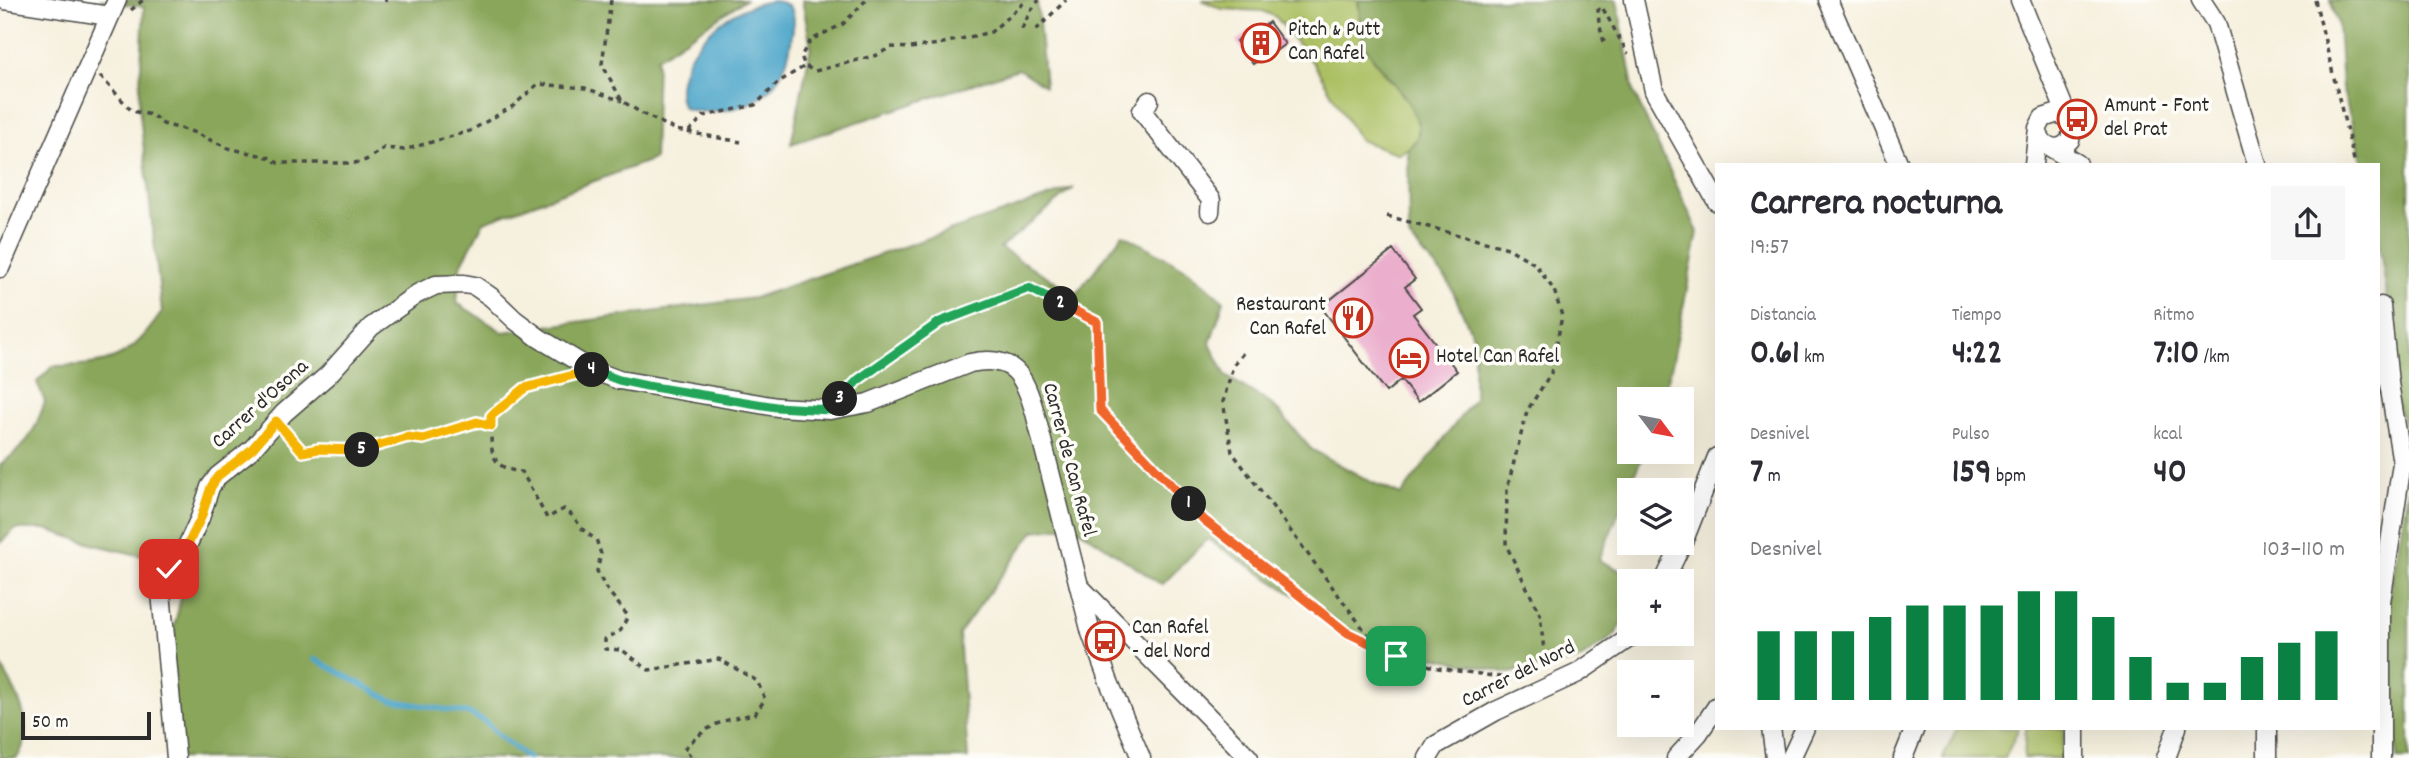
<!DOCTYPE html>
<html lang="es">
<head>
<meta charset="utf-8">
<style>
	:root { --surface:#fff; --page:#f7f7f7; --text:#2b2b33; --muted:#7c7c81; --accent:#0b8043 }
	body { margin:0; font-family:Dekko,sans-serif; background:var(--page); color:var(--text); height:100vh; display:flex; flex-direction:column; font-size:26px; white-space:nowrap }
	* { box-sizing:border-box; margin:0 }
	p { font-size:23px; color:var(--muted) }
	.icon { flex:none; width:38px; height:38px; fill:none; stroke:currentColor; stroke-width:2; stroke-linecap:round; stroke-linejoin:round }
	.map { position:relative; flex:1; overflow:hidden }
	.details { position:absolute; left:1715px; top:163px; width:665px; height:567px; display:flex; flex-direction:column; background:var(--surface); border-radius:0px; box-shadow:0 7px 28px #0002 }
	.details>* { flex:none }
	.needle { width:46px; rotate:122deg }
	.fabs { position:absolute; left:1617px; top:387px; display:grid; gap:14px }
	.fabs a { display:grid; place-items:center; width:77px; height:77px; border-radius:0px; background:var(--surface); box-shadow:0 7px 28px #0002; font-size:35px }
	.scale { position:absolute; left:21px; bottom:18px; width:130px; box-sizing:border-box; padding-left:7px; border:4px solid #2b2b2b; border-top:0; font-size:19px; line-height:24px; white-space:nowrap; color:#2b2b2b; -webkit-text-stroke:5px #fdfcf7; paint-order:stroke }
	.pin { position:absolute; display:grid; place-items:center; width:60px; height:60px; color:#fff; margin:-30px; border-radius:14px; box-shadow:0 4px 10px #0006 }
	.km { position:absolute; width:35px; height:35px; margin:-18px; border-radius:50%; background:#222; color:#fff; font-size:19px; line-height:35px; text-align:center }
	.round { display:grid; place-items:center; flex:none; width:74px; height:74px; border-radius:0px; background:var(--page) }
	.head { display:flex; align-items:center; justify-content:space-between; height:119px; padding:0 35px }
	h1 { font-size:38px; font-weight:700; line-height:52px }
	.figures { display:grid; grid-template-columns:repeat(3,1fr); gap:10px; height:119px; padding:7px 35px }
	.figures div { display:grid; align-content:center }
	.figures b { font-size:35px; font-weight:700 }
	.figures small { font-size:19px; font-weight:400 }
	.figures p { font-size:19px }
	.chart { height:196px; padding:14px 35px }
	.chart p { display:flex; justify-content:space-between }
	.chart svg { width:100%; height:126px; margin-top:7px; stroke:var(--accent); stroke-width:6 }
	.map>svg:first-child { display:block }
	.green { fill:#acc064; stroke:#6c7648; stroke-width:2 }
	.forest { fill:#89a65a; stroke:#5a6842; stroke-width:2 }
	.water { fill:#4ca5c9; stroke:#3c687a; stroke-width:2 }
	.lines { fill:none; stroke-linecap:round; stroke-linejoin:round }
	.stream { stroke:#4ca5c9; stroke-width:5 }
	.building { fill:#ebafcd }
	.minor-casing { stroke:#494946; stroke-width:21 }
	.path { stroke:#494946; stroke-width:3.5; stroke-dasharray:5 5; stroke-linecap:butt }
	.minor { stroke:#fff; stroke-width:18 }
	.split-1-casing { stroke:#fff; stroke-width:14 }
	.split-2-casing { stroke:#fff; stroke-width:14 }
	.split-3-casing { stroke:#fff; stroke-width:14 }
	.split-4-casing { stroke:#fff; stroke-width:14 }
	.split-5-casing { stroke:#fff; stroke-width:14 }
	.split-6-casing { stroke:#fff; stroke-width:14 }
	.split-1 { stroke:#f0652b; stroke-width:9 }
	.split-2 { stroke:#f0652b; stroke-width:9 }
	.split-3 { stroke:#22a559; stroke-width:9 }
	.split-4 { stroke:#22a559; stroke-width:9 }
	.split-5 { stroke:#f5b400; stroke-width:9 }
	.split-6 { stroke:#f5b400; stroke-width:9 }
	.labels { text-anchor:middle; dominant-baseline:central; stroke-width:7; stroke-linejoin:round; paint-order:stroke }
	.poi-label { font-size:21px; fill:#2b2b2b; stroke:#fdfcf7; text-anchor:start }
	.street-label { font-size:21px; fill:#2b2b2b; stroke:#fdfcf7 }
</style>
</head>
<body>
<div class="map">
<svg width="2409" height="758" viewBox="0 0 2409 758">
	<rect width="100%" height="100%" fill="#fdfcf7"/>
	<filter id="ink" filterUnits="userSpaceOnUse"><feTurbulence type="fractalNoise" baseFrequency=".0143" numOctaves="2"/><feDisplacementMap in="SourceGraphic" scale="14" xChannelSelector="R" yChannelSelector="G"/><feConvolveMatrix kernelMatrix="1 2 1 2 8 2 1 2 1" color-interpolation-filters="sRGB"/></filter>
	<filter id="wash" filterUnits="userSpaceOnUse"><feTurbulence type="fractalNoise" baseFrequency=".00686" numOctaves="4" result="noise"/><feDisplacementMap in="SourceGraphic" scale="28" xChannelSelector="R" yChannelSelector="G"/><feGaussianBlur stdDeviation="1.57" result="paint"/><feColorMatrix in="noise" values="0 0 0 0 0 0 0 0 0 0 0 0 0 0 0 0 0 1.4 0 .05"/><feComposite in="paint" operator="in"/></filter>
	<g filter="url(#wash)">
		<rect width="100%" height="100%" fill="#f6f0de"/>
		<g class="green">
			<path d="M 1202,0 L 1358,0 C 1360,11 1359,27 1363,38 C 1366,45 1371,55 1375,62 C 1389,80 1434,120 1413,145 C 1410,148 1403,151 1399,154 L 1359,140 L 1314,64 L 1276,17 L 1263,11 L 1222,9 Z"/>
			<polygon points="1957,728 2019,728 2005,758 1943,758"/>
			<polygon points="2026,728 2064,728 2062,758 2024,758"/>
		</g>
		<g class="forest">
			<path d="M 100,0 L 745,0 L 657,58 L 654,159 L 484,222 L 460,267 L 457,303 L 503,332 L 754,298 L 1074,188 L 1000,248 L 1076,294 L 1123,234 L 1188,270 L 1224,301 L 1210,343 L 1226,376 L 1274,406 L 1311,449 L 1371,482 L 1401,495 L 1474,399 L 1474,338 L 1448,281 L 1409,237 L 1408,148 C 1444,124 1378,70 1366,48 C 1359,34 1361,16 1358,0 L 1617,0 L 1634,93 L 1698,232 L 1672,365 L 1662,399 L 1629,399 L 1629,452 L 1644,452 L 1599,560 L 1642,581 L 1629,581 L 1629,612 L 1615,635 L 1579,660 L 1509,673 L 1371,644 L 1207,539 L 1162,585 L 1074,526 L 1034,531 L 959,634 L 968,758 L 180,758 L 165,666 L 188,567 L 92,544 L 45,529 L 15,529 L 0,543 L 0,465 C 29,443 33,435 45,402 L 37,382 L 53,366 C 112,365 128,361 162,312 L 139,106 L 144,7 Z"/>
			<polygon points="802,0 1037,0 1045,86 1018,69 791,144 811,46"/>
			<polygon points="2330,0 2409,0 2409,443 2393,391 2386,288 2378,238 2378,164 2363,164 2342,87 2338,24"/>
			<polygon points="2409,485 2409,758 2397,758 2386,615"/>
			<path d="M 0,664 C 17,692 37,727 17,758 L 0,758 Z"/>
		</g>
		<path class="water" d="M 772,1 C 779,2 786,2 791,9 C 796,17 793,27 792,35 C 788,75 768,103 727,110 C 712,112 699,113 684,108 C 679,101 679,95 680,87 C 685,42 730,7 772,1 Z"/>
		<g class="lines">
			<polyline class="stream" points="314,659 391,700 471,714 487,723 497,734 528,758"/>
		</g>
		<g id="blocks">
			<g class="building">
				<polygon points="1269,22 1285,44 1273,53 1271,51 1253,64 1236,41 1253,29 1255,33"/>
				<polygon points="1393,250 1415,279 1405,287 1421,308 1413,314 1457,371 1418,402 1401,380 1386,392 1321,307"/>
			</g>
		</g>
	</g>
	<g filter="url(#ink)">
		<use href="#blocks" fill-opacity="0" stroke="#494946" stroke-width="2"/>
		<g class="lines">
			<defs>
				<g id="minor">
					<polyline points="5,0 109,16"/>
					<polyline points="1634,0 1654,91 1717,202"/>
					<polyline points="1828,0 1899,164"/>
					<polyline points="2020,0 2068,118"/>
					<polyline points="2201,0 2216,23 2257,164"/>
					<polyline points="1149,101 1142,111 1211,200 1210,212"/>
					<polyline points="2050,147 2078,164"/>
					<path d="M 2034,164 L 2038,128 L 2043,118 L 2058,113 L 2068,118 L 2073,126 L 2070,140 C 2059,153 2044,149 2038,133"/>
					<polyline points="0,268 117,0"/>
					<polyline points="2381,306 2389,383 2402,463 2381,602 2381,758"/>
					<polyline points="1664,581 1686,535 1717,457"/>
					<polyline points="1079,586 1249,758"/>
					<polyline points="1771,728 1775,758"/>
					<polyline points="2267,728 2267,758"/>
					<path d="M 176,758 L 161,592 L 164,580 L 188,544 L 200,518 L 210,487 L 218,476 L 252,449 L 284,413 L 328,375 L 371,327 L 417,294 L 436,285 L 464,284 L 475,286 L 491,297 L 515,320 L 539,338 L 592,370 L 619,380 L 777,407 L 830,410 L 868,403 L 970,363 C 1014,354 1024,375 1035,413 L 1091,633 L 1109,682 L 1141,758"/>
					<polyline points="1428,758 1436,745 1496,711 1578,673 1635,634"/>
					<polyline points="1676,758 1698,734 1717,706"/>
					<polyline points="1791,758 1805,728"/>
					<polyline points="1903,758 1915,728"/>
					<polyline points="2075,758 2075,728"/>
					<polyline points="2166,758 2177,728"/>
				</g>
			</defs>
			<use href="#minor" class="minor-casing"/>
			<g class="path">
				<polyline points="384,0 387,0"/>
				<polyline points="611,0 602,64 622,101 643,114 676,130 741,142"/>
				<polyline points="866,0 843,24 811,40 801,56 805,66 815,71 877,55 891,47 910,48 939,44 991,32 1027,0"/>
				<polyline points="2315,0 2355,164"/>
				<polyline points="131,10 143,0"/>
				<polyline points="1022,29 1030,12 1039,0"/>
				<polyline points="1036,30 1066,0"/>
				<polyline points="1604,42 1599,23 1598,10 1602,7 1628,54"/>
				<polyline points="100,76 132,111 152,115 163,124 193,132 228,148 268,157 278,163 355,163 366,160 384,148 404,150 470,131 513,106 538,84 585,88 622,101"/>
				<polyline points="689,131 704,116 755,105 780,81 805,66"/>
				<polyline points="1387,216 1508,248 1535,264 1554,290 1562,316 1551,373 1527,411 1507,489 1506,545 1540,614 1546,670"/>
				<polyline points="1243,353 1233,366 1223,402 1232,452 1368,635 1396,656 1438,668 1521,680"/>
				<path d="M 568,377 L 525,388 L 491,416 C 492,446 485,468 522,472 L 547,518 L 564,509 C 581,520 576,529 596,539 L 601,554 L 597,571 L 605,587 L 628,616 L 620,631 L 605,639 L 605,649 L 622,650 L 649,670 L 719,659 L 757,681 L 765,699 L 755,714 C 721,720 709,724 684,749 L 693,758"/>
				<polyline points="851,388 858,380 940,322 1029,288 1097,322 1100,410 1204,520 1346,632 1387,652"/>
				<polyline points="287,435 303,452 319,449 365,450 408,437 423,439 477,422 491,426"/>
			</g>
			<use href="#minor" class="minor"/>
		</g>
	</g>
	<g class="lines" filter="url(#ink)">
		<defs>
			<polyline id="split-1" points="1189,504 1204,520 1346,632 1396,656"/>
			<polyline id="split-2" points="1061,304 1097,322 1100,410 1189,504"/>
			<polyline id="split-3" points="840,399 858,380 940,322 1029,288 1061,304"/>
			<polyline id="split-4" points="592,370 619,380 647,386 776,407 830,410 840,399"/>
			<polyline id="split-5" points="362,450 408,437 423,439 477,422 491,426 491,416 525,388 592,370"/>
			<polyline id="split-6" points="169,569 188,544 201,518 211,487 218,476 252,449 276,421 303,452 318,449 362,450"/>
		</defs>
		<use href="#split-1" class="split-1-casing"/>
		<use href="#split-2" class="split-2-casing"/>
		<use href="#split-3" class="split-3-casing"/>
		<use href="#split-4" class="split-4-casing"/>
		<use href="#split-5" class="split-5-casing"/>
		<use href="#split-6" class="split-6-casing"/>
		<use href="#split-1" class="split-1"/>
		<use href="#split-2" class="split-2"/>
		<use href="#split-3" class="split-3"/>
		<use href="#split-4" class="split-4"/>
		<use href="#split-5" class="split-5"/>
		<use href="#split-6" class="split-6"/>
	</g>
	<defs>
		<symbol id="building-ring" viewBox="-11 -11 22 22"><circle r="9.5" fill="#fdfcf7" stroke="#c8321e" stroke-width="1.5"/><path d="M-4-6H4V6H1V3H-1V6H-4ZM-2.5-4.3h1.7v1.8h-1.7ZM.8-4.3h1.7v1.8H.8ZM-2.5-1h1.7V.8h-1.7ZM.8-1h1.7V.8H.8Z" fill="#c8321e"/></symbol>
		<symbol id="bus-ring" viewBox="-11 -11 22 22"><circle r="9.5" fill="#fdfcf7" stroke="#c8321e" stroke-width="1.5"/><path d="M-5-6H5V4H4V6H2V4H-2V6H-4V4H-5ZM-3.5-4V0h7V-4ZM-3.5 1.2v1.5H-2V1.2ZM2 1.2v1.5H3.5V1.2Z" fill="#c8321e"/></symbol>
		<symbol id="restaurant-ring" viewBox="-11 -11 22 22"><circle r="9.5" fill="#fdfcf7" stroke="#c8321e" stroke-width="1.5"/><path d="M-5-6h1v4h1v-4h1v4h1v-4h1v5L-1.5 .5V6h-2V.5L-5-1ZM5-6V6H3V1.5H1.5Q1.5-4 5-6Z" fill="#c8321e"/></symbol>
		<symbol id="hotel-ring" viewBox="-11 -11 22 22"><circle r="9.5" fill="#fdfcf7" stroke="#c8321e" stroke-width="1.5"/><path d="M-6-4.5h1.5V1H6V5H4.5V3h-9V5H-6ZM-4 0a1.8 1.8 0 1 1 3.6 0ZM.5 0V-2.5h3Q6-2.5 6 0Z" fill="#c8321e"/></symbol>
	</defs>
	<g fill-rule="evenodd">
		<use href="#building-ring" x="1239" y="21" width="44" height="44"/>
		<use href="#bus-ring" x="2055" y="97" width="44" height="44"/>
		<use href="#restaurant-ring" x="1331" y="296" width="44" height="44"/>
		<use href="#hotel-ring" x="1387" y="336" width="44" height="44"/>
		<use href="#bus-ring" x="1083" y="619" width="44" height="44"/>
	</g>
	<g class="labels">
		<g class="poi-label">
			<text x="1288" y="31">Pitch &amp; Putt<tspan x="1288" dy="24">Can Rafel</tspan></text>
			<text x="2104" y="107">Amunt - Font<tspan x="2104" dy="24">del Prat</tspan></text>
			<text x="1326" y="306" text-anchor="end">Restaurant<tspan x="1326" dy="24">Can Rafel</tspan></text>
			<text x="1436" y="358">Hotel Can Rafel</text>
			<text x="1132" y="629">Can Rafel<tspan x="1132" dy="24">- del Nord</tspan></text>
		</g>
		<g class="street-label">
			<text transform="translate(261 405) rotate(-42)">Carrer d'Osona</text>
			<text transform="translate(1068 460) rotate(75)">Carrer de Can Rafel</text>
			<text transform="translate(1519 675) rotate(-27)">Carrer del Nord</text>
		</g>
	</g>
</svg>
<div class="fabs">
<a><svg class="needle" viewBox="-14 -14 28 28"><path d="M0-13l5 13h-10z" fill="#e53935"/><path d="M0 13l5-13h-10z" fill="#7c7c81"/></svg></a>
<a><svg class="icon" aria-label="layers" viewBox="0 0 24 24"><path d="M12 4l9 5-9 5-9-5zM3 14l9 5 9-5"/></svg></a>
<a>+</a>
<a>−</a>
</div>
<div class="scale">50 m</div>
<div class="pin" style="left:1396px;top:656px;background:#1e9e55"><svg class="icon" aria-label="arrive" viewBox="0 0 24 24"><path d="M6 21V4h12l-3 4 3 4H6"/></svg></div>
<div class="pin" style="left:169px;top:569px;background:#d93025"><svg class="icon" aria-label="check" viewBox="0 0 24 24"><path d="M5 12l5 5 9-10"/></svg></div>
<b class="km" style="left:1189px;top:504px">1</b>
<b class="km" style="left:1061px;top:304px">2</b>
<b class="km" style="left:840px;top:399px">3</b>
<b class="km" style="left:592px;top:370px">4</b>
<b class="km" style="left:362px;top:450px">5</b>
<section class="details">
<div class="head"><div><h1>Carrera nocturna</h1><p>19:57</p></div><a class="round"><svg class="icon" aria-label="share" viewBox="0 0 24 24"><path d="M12 15V3M7 8l5-5 5 5M5 13v7h14v-7"/></svg></a></div>
<div class="figures">
<div><p>Distancia</p><b>0.61<small> km</small></b></div>
<div><p>Tiempo</p><b>4:22</b></div>
<div><p>Ritmo</p><b>7:10<small> /km</small></b></div>
</div>
<div class="figures">
<div><p>Desnivel</p><b>7<small> m</small></b></div>
<div><p>Pulso</p><b>159<small> bpm</small></b></div>
<div><p>kcal</p><b>40</b></div>
</div>
<div class="chart"><p><span>Desnivel</span>103–110 m</p>
<svg viewBox="0 0 160 44" preserveAspectRatio="none"><path d="M5 44V20M15 44V20M25 44V20M35 44V15M45 44V11M55 44V11M65 44V11M75 44V6M85 44V6M95 44V15M105 44V29M115 44V38M125 44V38M135 44V29M145 44V24M155 44V20"/></svg>
</div>
</section>
</div>
</body>
</html>
